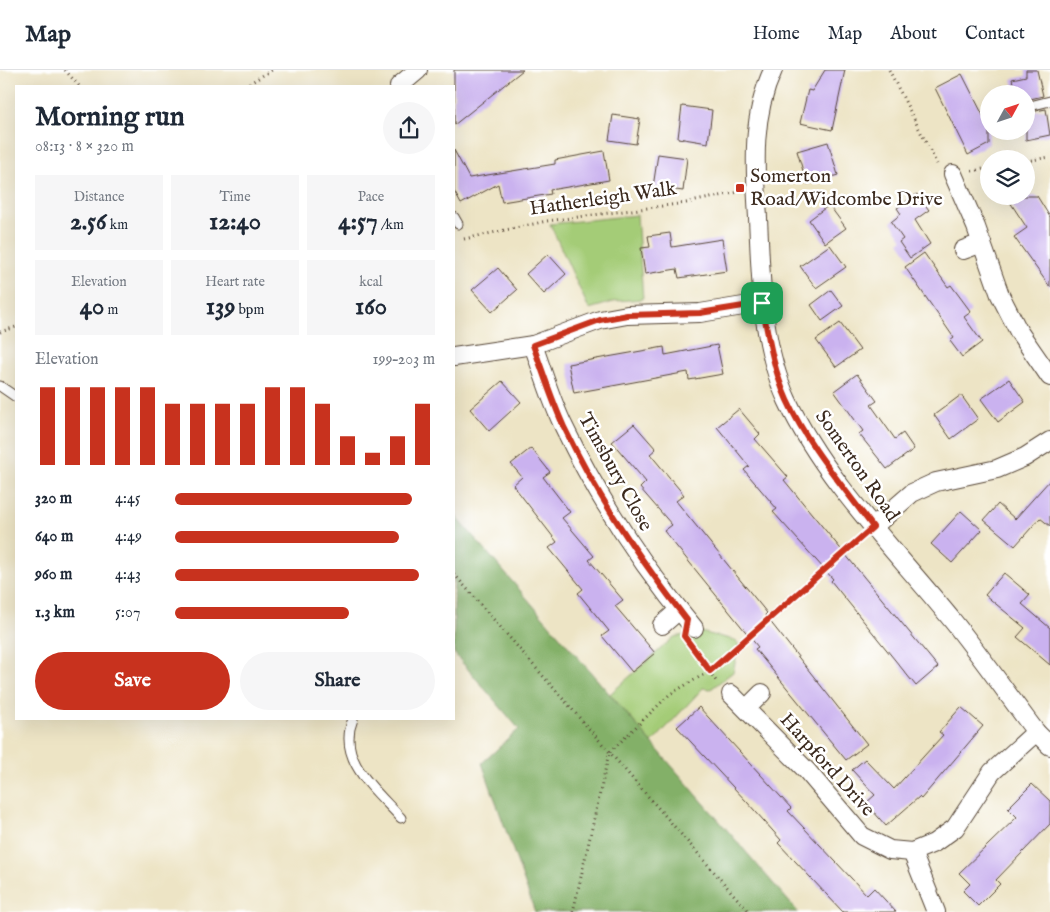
<!DOCTYPE html>
<html lang="en">
<head>
<meta charset="utf-8">
<style>
	:root { --surface:#fff; --page:#f6f6f7; --text:#1f2937; --muted:#747a83; --line:#e0e1e3; --accent:#c8321e }
	body { margin:0; font-family:"IM FELL English",serif; background:var(--page); color:var(--text); height:100vh; display:flex; flex-direction:column; font-size:19px; white-space:nowrap }
	* { box-sizing:border-box; margin:0 }
	p { font-size:16px; color:var(--muted) }
	.icon { flex:none; width:28px; height:28px; fill:none; stroke:currentColor; stroke-width:2; stroke-linecap:round; stroke-linejoin:round }
	.map { position:relative; flex:1; overflow:hidden }
	.sheet { position:absolute; left:15px; top:15px; width:440px; height:635px; display:flex; flex-direction:column; background:var(--surface); border-radius:0px; box-shadow:0 5px 20px #0002 }
	.sheet>* { flex:none }
	.needle { width:32px; rotate:50deg }
	.tools { position:absolute; left:980px; top:15px; display:grid; gap:10px }
	.tools a { display:grid; place-items:center; width:55px; height:55px; border-radius:50%; background:var(--surface); box-shadow:0 5px 20px #0002; font-size:25px }
	.pin { position:absolute; display:grid; place-items:center; width:42px; height:42px; color:#fff; margin:-21px; border-radius:10px; box-shadow:0 2px 8px #0006 }
	.round { display:grid; place-items:center; flex:none; width:52px; height:52px; border-radius:26px; background:var(--page) }
	.headline { display:flex; align-items:center; justify-content:space-between; height:85px; padding:0 20px }
	h1 { font-size:28px; font-weight:800; line-height:38px }
	.metrics { display:grid; grid-template-columns:repeat(3,1fr); gap:8px; height:85px; padding:5px 20px }
	.metrics div { display:grid; align-content:center; border-radius:0px; background:var(--page); text-align:center }
	.metrics b { font-size:25px; font-weight:800 }
	.metrics small { font-size:14px; font-weight:400 }
	.metrics p { font-size:14px }
	.chart { height:140px; padding:10px 20px }
	.chart p { display:flex; justify-content:space-between }
	.chart svg { width:100%; height:90px; margin-top:5px; stroke:var(--accent); stroke-width:6 }
	.action { display:flex; gap:10px; margin-top:auto; padding:10px 20px }
	.action a { flex:1; height:58px; border-radius:30px; background:var(--accent); color:#fff; font-size:20px; font-weight:800; line-height:58px; text-align:center }
	.action a+a { background:var(--page); color:var(--text) }
	ul { padding:0 20px; list-style:none; font-size:16px }
	li { display:grid; grid-template-columns:80px 60px 1fr; align-items:center; height:38px }
	li i { height:12px; border-radius:6px; background:var(--accent) }
	header { display:flex; align-items:center; gap:30px; box-sizing:border-box; height:70px; padding:0 25px; background:var(--surface); border-bottom:1px solid var(--line) }
	header strong { font-size:24px }
	nav { display:flex; gap:28px; margin-inline-start:auto; font-size:18px }
	.map>svg:first-child { display:block }
	.green { fill:#a4cc77; stroke:#707b4a }
	.forest { fill:#83b068; stroke:#5f6d43 }
	.building { fill:#cab2ef }
	.lines { fill:none; stroke-linecap:round; stroke-linejoin:round }
	.lane-casing { stroke:#564637; stroke-width:11 }
	.street-casing { stroke:#564637; stroke-width:20 }
	.path { stroke:#564637; stroke-width:3; stroke-dasharray:1 4; stroke-linecap:butt }
	.lane { stroke:#fff; stroke-width:9 }
	.street { stroke:#fff; stroke-width:18 }
	.route-casing { stroke:#fff; stroke-width:10 }
	.route { stroke:#c8321e; stroke-width:6 }
	.poi-dot { fill:#c8321e; stroke:#fff; stroke-width:2 }
	.labels { text-anchor:middle; dominant-baseline:central; stroke-width:5; stroke-linejoin:round; paint-order:stroke }
	.poi-label { font-size:20px; fill:#3b2a1e; stroke:#fff; text-anchor:start }
	.street-label { font-size:20px; fill:#3b2a1e; stroke:#fff }
</style>
</head>
<body>
<header>
<strong>Map</strong>
<nav><a>Home</a><a>Map</a><a>About</a><a>Contact</a></nav>
</header>
<div class="map">
<svg width="1050" height="842" viewBox="0 0 1050 842">
	<rect width="100%" height="100%" fill="#fff"/>
	<filter id="ink" filterUnits="userSpaceOnUse"><feTurbulence type="fractalNoise" baseFrequency=".02" numOctaves="2"/><feDisplacementMap in="SourceGraphic" scale="10" xChannelSelector="R" yChannelSelector="G"/><feConvolveMatrix kernelMatrix="1 2 1 2 8 2 1 2 1" color-interpolation-filters="sRGB"/></filter>
	<filter id="wash" filterUnits="userSpaceOnUse"><feTurbulence type="fractalNoise" baseFrequency=".0096" numOctaves="4" result="noise"/><feDisplacementMap in="SourceGraphic" scale="20" xChannelSelector="R" yChannelSelector="G"/><feGaussianBlur stdDeviation="1.12" result="paint"/><feColorMatrix in="noise" values="0 0 0 0 0 0 0 0 0 0 0 0 0 0 0 0 0 1.4 0 .05"/><feComposite in="paint" operator="in"/></filter>
	<g filter="url(#wash)">
		<rect width="100%" height="100%" fill="#ede4c5"/>
		<g class="green">
			<polygon points="637,145 643,229 617,231 589,239 550,154"/>
			<polygon points="700,562 735,570 739,575 733,602 711,619 703,618 652,673 610,624 674,567"/>
		</g>
		<polygon class="forest" points="454,444 798,842 535,842 482,693 519,659 454,583"/>
		<g id="blocks">
			<g class="building">
				<polygon points="454,0 523,0 454,55"/>
				<polygon points="825,0 845,0 832,60 800,53 808,20 812,21"/>
				<polygon points="1026,0 1037,0 1043,26 1026,30 1026,24 1016,24 1012,9 1026,6"/>
				<polygon points="962,4 989,57 989,74 968,85 935,18"/>
				<polygon points="682,36 712,40 708,73 678,68"/>
				<polygon points="1046,39 1050,65 1026,70 1026,43"/>
				<polygon points="613,45 640,49 636,74 609,70"/>
				<polygon points="828,72 838,105 807,114 797,81"/>
				<polygon points="454,80 469,108 555,94 555,90 604,81 609,110 550,120 551,124 502,132 498,114 461,134 454,121"/>
				<polygon points="658,84 687,88 683,121 653,117"/>
				<polygon points="917,124 929,140 915,150 930,174 910,188 899,172 903,169 891,152 901,144 897,138"/>
				<polygon points="1006,126 1037,126 1050,147 1050,217 1014,167 1027,158"/>
				<polygon points="829,135 846,158 825,173 809,150"/>
				<polygon points="670,163 672,177 722,169 727,201 679,208 677,199 645,204 641,178 650,177 648,166"/>
				<polygon points="830,175 846,197 816,218 800,196"/>
				<polygon points="924,183 948,217 951,215 971,242 964,247 982,272 962,287 950,271 954,268 905,197"/>
				<polygon points="548,184 566,204 544,224 526,204"/>
				<polygon points="498,198 517,220 492,242 472,220"/>
				<polygon points="831,220 843,236 822,251 811,235"/>
				<polygon points="840,253 860,280 836,297 816,270"/>
				<polygon points="717,275 723,304 689,310 688,302 574,323 568,294 664,277 665,285"/>
				<polygon points="857,304 877,331 871,335 895,369 903,363 914,379 887,399 859,364 863,361 834,321"/>
				<polygon points="1009,309 1025,332 998,352 981,329"/>
				<polygon points="502,311 521,332 489,361 470,339"/>
				<polygon points="961,325 978,349 951,369 934,345"/>
				<polygon points="739,339 760,364 755,369 788,407 784,410 938,597 916,616 831,511 833,509 773,442 777,439 744,400 749,396 717,357"/>
				<polygon points="634,354 656,379 650,384 684,425 676,431 767,543 765,545 867,674 846,690 755,579 758,577 664,461 672,455 640,418 646,412 612,372"/>
				<polygon points="531,378 550,402 543,407 570,442 562,448 594,486 589,490 623,530 615,536 655,583 632,602 602,566 609,561 578,523 583,519 549,478 557,472 513,415 522,407 511,394"/>
				<polygon points="1050,410 1050,456 1040,448 1015,476 984,450 998,434 1015,449"/>
				<polygon points="961,441 982,460 952,493 931,474"/>
				<polygon points="1004,503 1030,525 1022,534 1050,558 1050,595 1017,567 1025,558 985,525"/>
				<polygon points="699,637 791,738 788,741 867,825 874,818 896,842 843,842 778,773 781,770 747,732 677,657"/>
				<polygon points="961,637 983,656 921,729 919,727 886,756 866,733 875,725 852,700 865,689 894,719 943,665 939,662"/>
				<polygon points="1032,714 1050,731 1050,754 996,810 1000,814 978,836 963,821 970,814 959,803 1017,747 1008,738"/>
			</g>
		</g>
	</g>
	<g filter="url(#ink)">
		<use href="#blocks" fill-opacity="0" stroke="#564637" stroke-width="1"/>
		<g class="lines">
			<defs>
				<g id="lane">
					<polyline points="1026,37 1050,31"/>
					<polyline points="454,147 458,154"/>
					<polyline points="0,316 16,327"/>
					<path d="M 353,649 C 336,690 376,720 401,748"/>
				</g>
				<g id="street">
					<path d="M 773,0 C 751,47 755,97 758,148 C 761,209 761,273 787,330 C 824,410 897,482 952,550 C 981,586 1008,625 1036,662 L 1050,676"/>
					<polyline points="399,16 418,0"/>
					<polyline points="953,104 976,157 1000,225 1019,262 1050,307"/>
					<polyline points="963,180 982,173"/>
					<path d="M 533,275 C 543,302 551,331 564,357 C 599,430 642,496 694,558"/>
					<polyline points="454,287 533,275 600,250 627,245 700,243 762,233"/>
					<polyline points="873,457 912,423 936,412 997,399 1025,387 1050,371"/>
					<polyline points="662,555 679,540"/>
					<polyline points="731,624 807,701 862,766 890,780 912,782 934,773 955,758 992,702 1036,662"/>
					<polyline points="747,638 762,623"/>
					<polyline points="912,782 936,842"/>
				</g>
			</defs>
			<use href="#lane" class="lane-casing"/>
			<use href="#street" class="street-casing"/>
			<g class="path">
				<polyline points="65,0 79,16"/>
				<polyline points="889,0 937,94"/>
				<polyline points="245,16 272,0"/>
				<polyline points="1026,91 1050,87"/>
				<polyline points="972,101 989,98"/>
				<polyline points="464,169 547,151 686,133 739,122"/>
				<polyline points="0,262 16,257"/>
				<polyline points="454,504 749,842"/>
				<polyline points="692,577 716,611"/>
				<polyline points="573,842 609,683 670,624 710,601 859,469"/>
			</g>
			<use href="#lane" class="lane"/>
			<use href="#street" class="street"/>
		</g>
	</g>
	<g class="lines" filter="url(#ink)">
		<defs>
			<path id="route" d="M 762,233 C 768,265 773,299 787,330 C 808,376 843,416 873,457 L 710,601 L 684,566 L 687,550 C 639,488 598,428 564,357 C 552,331 543,302 533,275 L 600,250 L 627,245 L 700,243 Z"/>
		</defs>
		<use href="#route" class="route-casing"/>
		<use href="#route" class="route"/>
	</g>
	<rect class="poi-dot" x="735" y="113" width="10" height="10" rx="2.5"/>
	<g class="labels">
		<g class="poi-label">
			<text x="750" y="106">Somerton<tspan x="750" dy="23">Road/Widcombe Drive</tspan></text>
		</g>
		<g class="street-label">
			<text transform="translate(603 129) rotate(-8)">Hatherleigh Walk</text>
			<text transform="translate(857 396) rotate(55)">Somerton Road</text>
			<text transform="translate(615 402) rotate(61)">Timsbury Close</text>
			<text transform="translate(827 695) rotate(48)">Harpford Drive</text>
		</g>
	</g>
</svg>
<div class="tools">
<a><svg class="needle" viewBox="-14 -14 28 28"><path d="M0-13l5 13h-10z" fill="#e53935"/><path d="M0 13l5-13h-10z" fill="#747a83"/></svg></a>
<a><svg class="icon" aria-label="layers" viewBox="0 0 24 24"><path d="M12 4l9 5-9 5-9-5zM3 14l9 5 9-5"/></svg></a>
</div>
<div class="pin" style="left:762px;top:233px;background:#1e9e55"><svg class="icon" aria-label="arrive" viewBox="0 0 24 24"><path d="M6 21V4h12l-3 4 3 4H6"/></svg></div>
<section class="sheet">
<div class="headline"><div><h1>Morning run</h1><p>08:13 · 8 × 320 m</p></div><a class="round"><svg class="icon" aria-label="share" viewBox="0 0 24 24"><path d="M12 15V3M7 8l5-5 5 5M5 13v7h14v-7"/></svg></a></div>
<div class="metrics">
<div><p>Distance</p><b>2.56<small> km</small></b></div>
<div><p>Time</p><b>12:40</b></div>
<div><p>Pace</p><b>4:57<small> /km</small></b></div>
</div>
<div class="metrics">
<div><p>Elevation</p><b>40<small> m</small></b></div>
<div><p>Heart rate</p><b>139<small> bpm</small></b></div>
<div><p>kcal</p><b>160</b></div>
</div>
<div class="chart"><p><span>Elevation</span>199–203 m</p>
<svg viewBox="0 0 160 44" preserveAspectRatio="none"><path d="M5 44V6M15 44V6M25 44V6M35 44V6M45 44V6M55 44V14M65 44V14M75 44V14M85 44V14M95 44V6M105 44V6M115 44V14M125 44V30M135 44V38M145 44V30M155 44V14"/></svg>
</div>
<ul>
<li><b>320 m</b>4:45<i style="width:91%"></i></li>
<li><b>640 m</b>4:49<i style="width:86%"></i></li>
<li><b>960 m</b>4:43<i style="width:94%"></i></li>
<li><b>1.3 km</b>5:07<i style="width:67%"></i></li>
</ul>
<div class="action"><a>Save</a><a>Share</a></div>
</section>
</div>
</body>
</html>
